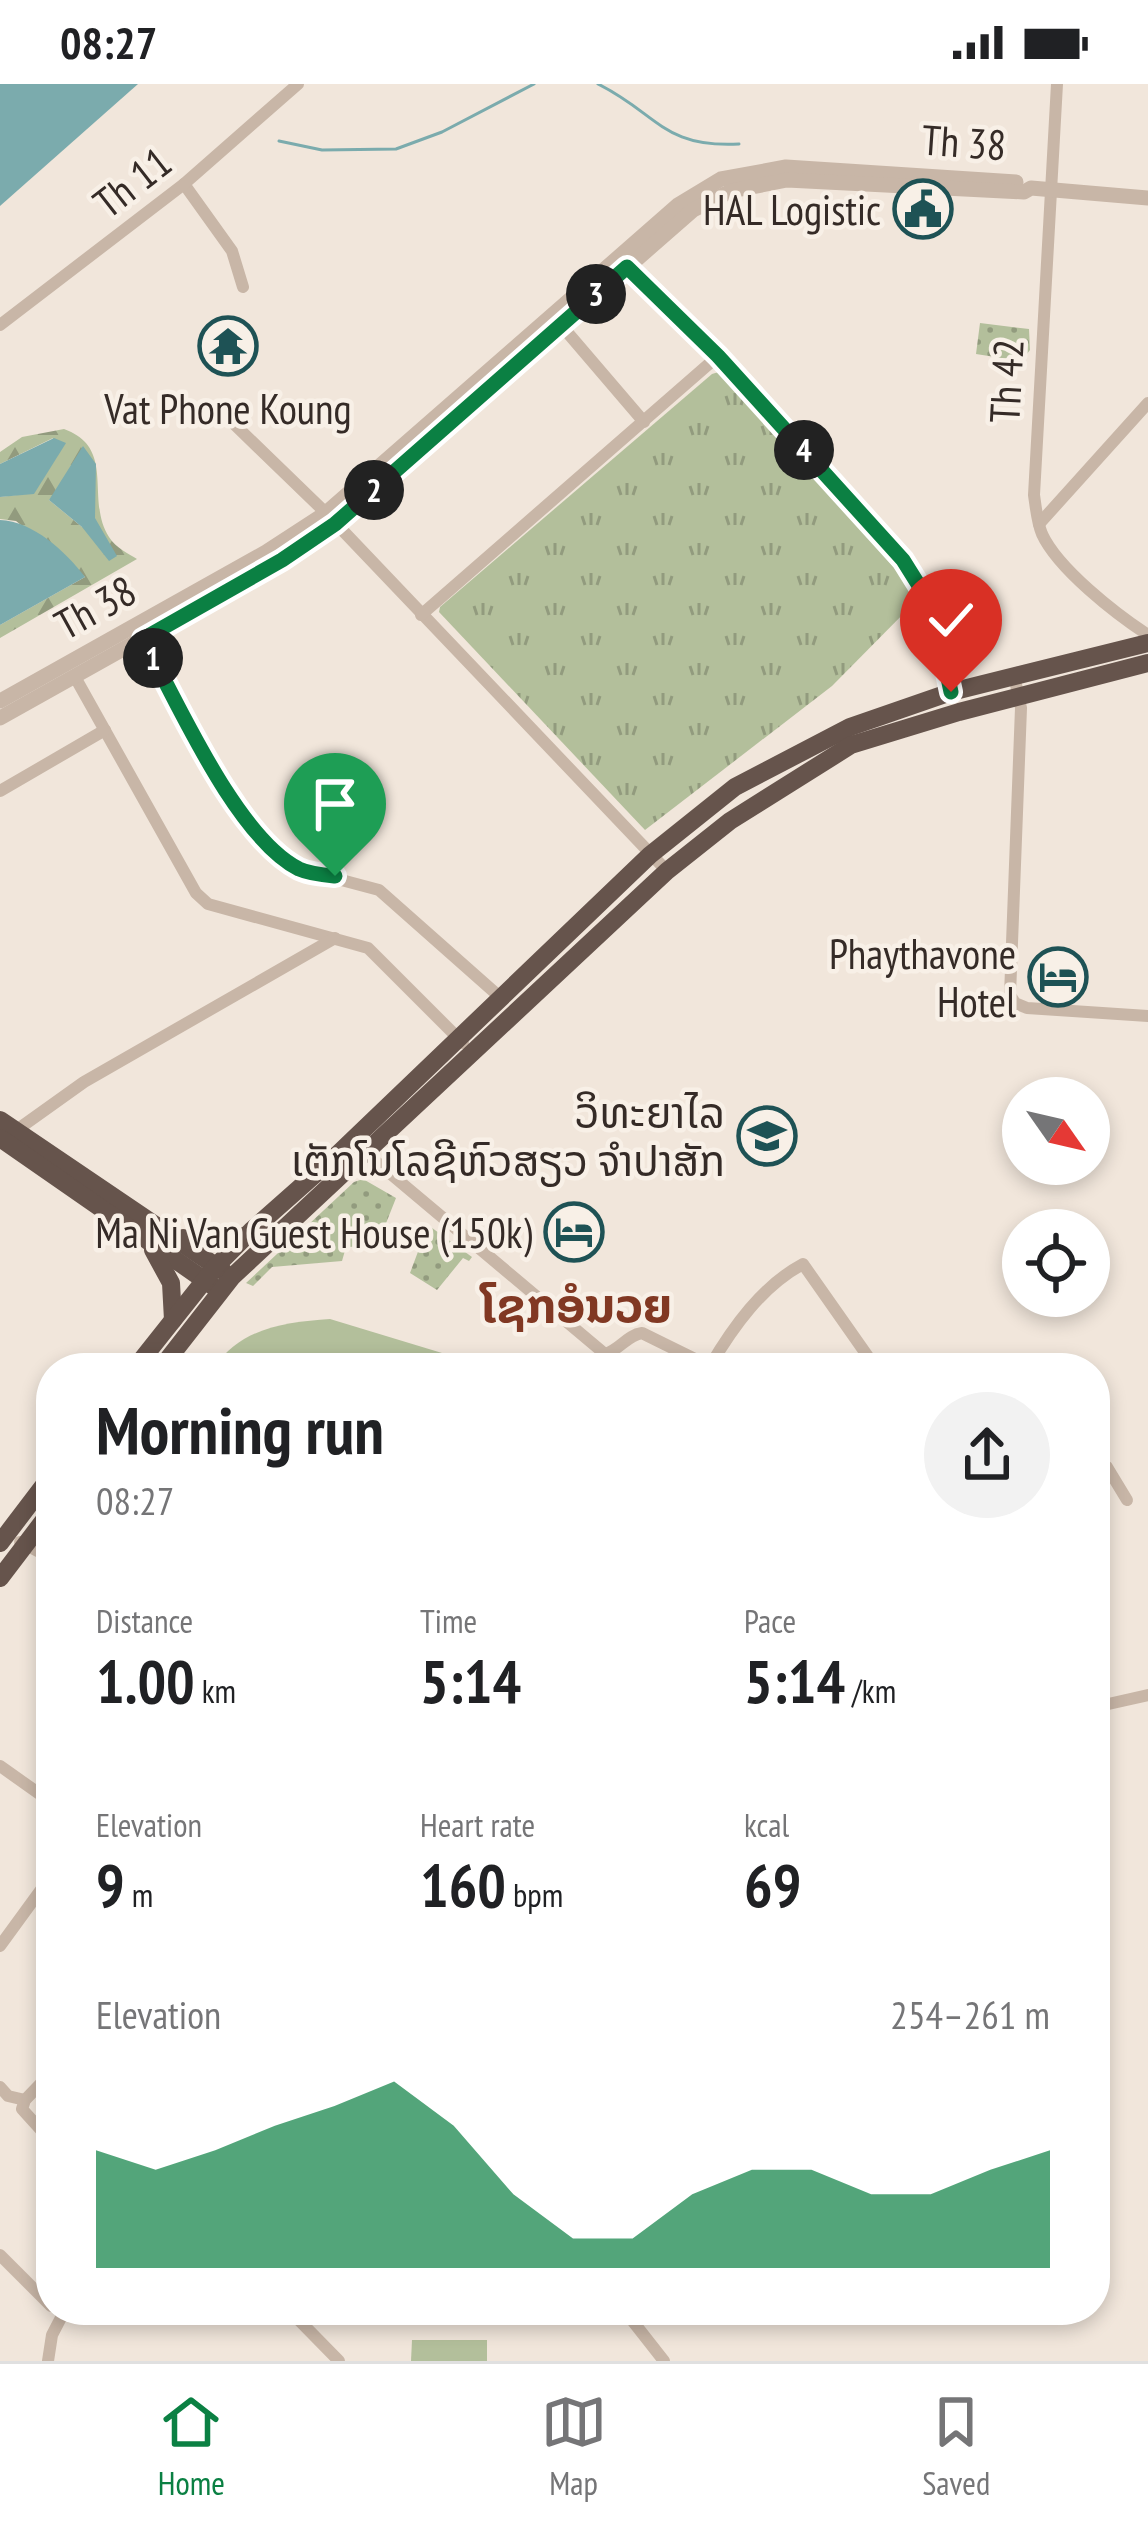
<!DOCTYPE html>
<html lang="en">
<head>
<meta charset="utf-8">
<style>
	:root { --surface:#fff; --page:#f2f2f2; --text:#202124; --muted:#757577; --line:#e0e0e0; --accent:#0b8043 }
	body { margin:0; font-family:"PT Sans Narrow","Noto Sans Lao",sans-serif; background:var(--page); color:var(--text); height:100vh; display:flex; flex-direction:column; font-size:45px; white-space:nowrap }
	* { box-sizing:border-box; margin:0 }
	p { font-size:39px; color:var(--muted) }
	.icon { flex:none; width:66px; height:66px; fill:none; stroke:currentColor; stroke-width:2; stroke-linecap:round; stroke-linejoin:round }
	.map { position:relative; flex:1; overflow:hidden }
	.side { position:absolute; left:36px; top:1269px; width:1074px; height:972px; display:flex; flex-direction:column; background:var(--surface); border-radius:48px; box-shadow:0 6px 18px #0003 }
	.side>* { flex:none }
	.needle { width:78px; rotate:124deg }
	.tools { position:absolute; left:1002px; top:993px; display:grid; gap:24px }
	.tools a { display:grid; place-items:center; width:108px; height:108px; border-radius:50%; background:var(--surface); box-shadow:0 6px 18px #0003; font-size:60px }
	.pin { position:absolute; display:grid; place-items:center; width:102px; height:102px; color:#fff; margin:-123px -51px; border-radius:50% 50% 50% 0; rotate:-45deg; box-shadow:0 0 12px #0007 }
	.pin .icon { rotate:45deg }
	.km { position:absolute; width:60px; height:60px; margin:-30px; border-radius:50%; background:#222; color:#fff; font-size:33px; line-height:60px; text-align:center }
	.round { display:grid; place-items:center; flex:none; width:126px; height:126px; border-radius:63px; background:var(--page) }
	.headline { display:flex; align-items:center; justify-content:space-between; height:204px; padding:0 60px }
	h1 { font-size:66px; font-weight:700; line-height:90px }
	.figures { display:grid; grid-template-columns:repeat(3,1fr); gap:18px; height:204px; padding:12px 60px }
	.figures div { display:grid; align-content:center }
	.figures b { font-size:60px; font-weight:700 }
	.figures small { font-size:33px; font-weight:400 }
	.figures p { font-size:33px }
	.chart { height:336px; padding:24px 60px }
	.chart p { display:flex; justify-content:space-between }
	.chart svg { width:100%; height:216px; margin-top:12px; fill:var(--accent); opacity:.7 }
	.status { display:flex; justify-content:space-between; align-items:center; height:84px; padding:0 60px; background:var(--surface); direction:ltr }
	.status svg { height:33px; fill:currentColor }
	.menu { display:flex; justify-content:space-around; align-items:center; height:168px; border-top:3px solid var(--line); background:var(--surface); font-size:33px; color:var(--muted) }
	.menu a { display:grid; justify-items:center; gap:6px }
	.menu .selected { color:var(--accent) }
	.map>svg:first-child { display:block }
	.grass { fill:url(#grass-dots) }
	.forest { fill:url(#forest-firs); fill-rule:evenodd }
	.park { fill:url(#park-tufts) }
	.pitch { fill:#b3bf9b }
	.water { fill:#7babad }
	.lines { fill:none; stroke-linecap:round; stroke-linejoin:round }
	.stream { stroke:#7babad; stroke-width:3 }
	.minor { stroke:#c8b6a7; stroke-width:12 }
	.tertiary { stroke:#c8b6a7; stroke-width:15 }
	.trunk { stroke:#66544c; stroke-width:18 }
	.route-casing { stroke:#fff; stroke-width:24 }
	.route { stroke:#0b8043; stroke-width:15 }
	.labels { text-anchor:middle; dominant-baseline:central; stroke-width:9; stroke-linejoin:round; paint-order:stroke }
	.street-label { font-size:42px; fill:#352b27; stroke:#f8f0e7 }
	.poi-label { font-size:42px; fill:#352b27; stroke:#f8f0e7; text-anchor:end }
	.quarter-label { font-size:48px; font-weight:bold; fill:#813823; stroke:#f8f0e7 }
</style>
</head>
<body>
<div class="status"><b>08:27</b><svg viewBox="0 0 49 12"><path d="M0 12V9h3v3zM5 12V6h3v6zM10 12V3h3v9zM15 12V0h3v12zM26 1h20v11H26zM47 4h2v5h-2z"/></svg></div>
<div class="map">
<svg width="1148" height="2277" viewBox="0 0 1148 2277">
	<defs>
		<pattern id="grass-dots" width="8" height="8" patternUnits="userSpaceOnUse" patternTransform="scale(3)"><rect width="8" height="8" fill="#b3bf9b"/><path d="M2 2h.1M6 6h.1" fill="none" stroke="#929b7e" stroke-width="1.8" stroke-linecap="round"/></pattern>
		<pattern id="forest-firs" width="22" height="20" patternUnits="userSpaceOnUse" patternTransform="scale(3)"><rect width="22" height="20" fill="#b3bf9b"/><path d="M5 1l3.5 6h-7zM16 11l3.5 6h-7z" fill="#929b7e"/></pattern>
		<pattern id="park-tufts" width="24" height="20" patternUnits="userSpaceOnUse" patternTransform="scale(3)"><rect width="24" height="20" fill="#b3bf9b"/><path d="M3 7l-1-3M5 7V3M7 7l1-3M15 17l-1-3M17 17v-4M19 17l1-3" fill="none" stroke="#929b7e"/></pattern>
	</defs>
	<rect width="100%" height="100%" fill="#f1e6db"/>
	<g class="grass">
		<polygon points="980,239 1029,245 1030,266 1023,275 1022,286 994,285 995,273 976,270"/>
		<polygon points="363,1095 396,1114 377,1162 346,1163 342,1177 272,1183 253,1202 246,1199 354,1098"/>
		<polygon points="428,1141 472,1173 469,1177 463,1174 437,1206 410,1189"/>
	</g>
	<path class="forest" d="M 64,345 C 117,364 85,416 109,453 C 116,464 129,470 137,475 L 0,554 L 0,541 L 85,493 L 16,437 L 0,435 L 0,413 L 34,409 L 53,354 L 0,380 L 0,368 L 22,353 ZM 95,380 L 95,434 L 82,443 L 49,416 Z"/>
	<polygon class="park" points="722,287 920,513 832,602 645,746 439,528 440,523 712,290"/>
	<g class="pitch">
		<path d="M 330,1235 L 442,1269 L 463,1284 L 214,1284 C 240,1244 285,1238 330,1235 Z"/>
		<polygon points="412,2256 487,2256 487,2277 411,2277"/>
	</g>
	<g class="water">
		<polygon points="0,0 138,0 0,122"/>
		<polygon points="54,354 66,359 34,410 0,413 0,380"/>
		<polygon points="83,362 96,380 95,434 117,472 109,477 82,443 49,416"/>
		<path d="M 0,436 C 33,437 66,468 85,493 L 0,541 Z"/>
	</g>
	<g class="lines">
		<g class="stream">
			<path d="M 598,0 C 658,30 663,64 739,60"/>
			<polyline points="279,57 322,66 396,65 442,48 534,0"/>
		</g>
		<g class="minor">
			<path d="M 1057,0 L 1034,411 C 1036,424 1037,438 1042,450 C 1058,485 1116,530 1148,551"/>
			<polyline points="184,100 232,167 243,203"/>
			<polyline points="627,183 718,272 903,476 933,524 951,608"/>
			<polyline points="0,241 184,100 298,0"/>
			<polyline points="561,241 644,338"/>
			<polyline points="235,341 326,429 667,787"/>
			<polyline points="1039,440 1148,319"/>
			<polyline points="421,531 718,272"/>
			<polyline points="143,555 224,704 273,764 300,785 379,806 501,914"/>
			<polyline points="1014,591 1021,624 1010,911 1015,919 1027,924 1148,932"/>
			<polyline points="75,593 196,809 208,820 368,864 463,959"/>
			<polyline points="0,707 105,646"/>
			<polyline points="14,1048 84,998 335,854"/>
			<polyline points="361,1065 605,1270"/>
			<path d="M 710,1282 C 733,1243 762,1202 803,1180 L 876,1284"/>
			<path d="M 599,1284 L 605,1270 C 620,1266 627,1251 642,1249 L 713,1284"/>
			<polyline points="1095,1375 1107,1383 1127,1416"/>
			<polyline points="20,1458 51,1474"/>
			<polyline points="1095,1623 1148,1611"/>
			<polyline points="0,1682 51,1718"/>
			<polyline points="0,1862 51,1792"/>
			<polyline points="51,1989 25,2016 22,2025 51,2057"/>
			<polyline points="0,2003 8,2012 25,2016"/>
			<polyline points="0,2171 51,2222"/>
			<polyline points="289,2226 339,2277"/>
			<polyline points="624,2226 664,2277"/>
			<polyline points="48,2277 52,2251 65,2226"/>
		</g>
		<g class="tertiary">
			<polyline points="0,617 266,468 326,429 678,121 721,95 786,83 1016,98"/>
			<polyline points="0,634 282,476 335,440 693,126 731,107 787,96 1024,108 1031,104 1148,114"/>
		</g>
		<g class="trunk">
			<polyline points="0,1036 223,1187"/>
			<polyline points="0,1054 213,1202"/>
			<path d="M 183,1154 C 201,1163 224,1159 243,1152"/>
			<polyline points="153,1166 171,1199 173,1236"/>
			<polyline points="135,1284 216,1182 251,1147 338,1070 650,771 735,703 850,643 951,608 1148,559"/>
			<polyline points="161,1284 232,1193 667,787 730,737 851,661 959,628 1148,579"/>
			<polyline points="0,1459 51,1392"/>
			<polyline points="0,1494 51,1427"/>
		</g>
	</g>
	<g class="lines">
		<defs>
			<path id="route" d="M 335,792 C 323,791 310,790 299,785 C 236,753 177,617 143,555 L 282,476 L 335,440 L 627,183 L 718,272 L 903,476 L 933,524 L 951,608"/>
		</defs>
		<use href="#route" class="route-casing"/>
		<use href="#route" class="route"/>
	</g>
	<defs>
		<symbol id="civic-ring" viewBox="-11 -11 22 22"><circle r="9.5" fill="#f8f0e7" stroke="#1e5255" stroke-width="1.5"/><path d="M-.6-6.5H3V-4.5H.6V-3L4-1V1h2V6H-6V1h2V-1L-.6-3ZM-1.2 2.5V6h2.4V2.5Z" fill="#1e5255"/></symbol>
		<symbol id="temple-ring" viewBox="-11 -11 22 22"><circle r="9.5" fill="#f8f0e7" stroke="#1e5255" stroke-width="1.5"/><path d="M0-6L5-2H3V0L6.5 2.5H4V6H1.5V3h-3V6H-4V2.5H-6.5L-3 0V-2H-5Z" fill="#1e5255"/></symbol>
		<symbol id="hotel-ring" viewBox="-11 -11 22 22"><circle r="9.5" fill="#f8f0e7" stroke="#1e5255" stroke-width="1.5"/><path d="M-6-4.5h1.5V1H6V5H4.5V3h-9V5H-6ZM-4 0a1.8 1.8 0 1 1 3.6 0ZM.5 0V-2.5h3Q6-2.5 6 0Z" fill="#1e5255"/></symbol>
		<symbol id="university-ring" viewBox="-11 -11 22 22"><circle r="9.5" fill="#f8f0e7" stroke="#1e5255" stroke-width="1.5"/><path d="M0-5L7-2L0 1L-7-2ZM-4 1L0 2.5L4 1V4Q0 6-4 4Z" fill="#1e5255"/></symbol>
	</defs>
	<g fill-rule="evenodd">
		<use href="#civic-ring" x="890" y="92" width="66" height="66"/>
		<use href="#temple-ring" x="195" y="229" width="66" height="66"/>
		<use href="#hotel-ring" x="1025" y="860" width="66" height="66"/>
		<use href="#university-ring" x="734" y="1019" width="66" height="66"/>
		<use href="#hotel-ring" x="541" y="1115" width="66" height="66"/>
	</g>
	<g class="labels">
		<g class="street-label">
			<text transform="translate(964 58) rotate(4)">Th 38</text>
			<text transform="translate(132 98) rotate(-38)">Th 11</text>
			<text transform="translate(1006 297) rotate(-87)">Th 42</text>
			<text transform="translate(95 523) rotate(-29)">Th 38</text>
		</g>
		<g class="poi-label">
			<text x="881" y="125">HAL Logistic</text>
			<text x="228" y="324" text-anchor="middle">Vat Phone Koung</text>
			<text x="1016" y="869">Phaythavone<tspan x="1016" dy="48">Hotel</tspan></text>
			<text x="725" y="1028">ວິທະຍາໄລ<tspan x="725" dy="48">ເຕັກໂນໂລຊີຫົວສຽວ ຈຳປາສັກ</tspan></text>
			<text x="532" y="1148">Ma Ni Van Guest House (150k)</text>
		</g>
		<g class="quarter-label">
			<text x="576" y="1221">ໂຊກອໍນວຍ</text>
		</g>
	</g>
</svg>
<div class="tools">
<a><svg class="needle" viewBox="-14 -14 28 28"><path d="M0-13l5 13h-10z" fill="#e53935"/><path d="M0 13l5-13h-10z" fill="#757577"/></svg></a>
<a><svg class="icon" aria-label="locate" viewBox="0 0 24 24"><circle cx="12" cy="12" r="6"/><path d="M12 2v4M12 18v4M2 12h4M18 12h4"/></svg></a>
</div>
<div class="pin" style="left:335px;top:792px;background:#1e9e55"><svg class="icon" aria-label="arrive" viewBox="0 0 24 24"><path d="M6 21V4h12l-3 4 3 4H6"/></svg></div>
<div class="pin" style="left:951px;top:608px;background:#d93025"><svg class="icon" aria-label="check" viewBox="0 0 24 24"><path d="M5 12l5 5 9-10"/></svg></div>
<b class="km" style="left:153px;top:574px">1</b>
<b class="km" style="left:374px;top:406px">2</b>
<b class="km" style="left:596px;top:210px">3</b>
<b class="km" style="left:804px;top:366px">4</b>
<section class="side">
<div class="headline"><div><h1>Morning run</h1><p>08:27</p></div><a class="round"><svg class="icon" aria-label="share" viewBox="0 0 24 24"><path d="M12 15V3M7 8l5-5 5 5M5 13v7h14v-7"/></svg></a></div>
<div class="figures">
<div><p>Distance</p><b>1.00<small> km</small></b></div>
<div><p>Time</p><b>5:14</b></div>
<div><p>Pace</p><b>5:14<small> /km</small></b></div>
</div>
<div class="figures">
<div><p>Elevation</p><b>9<small> m</small></b></div>
<div><p>Heart rate</p><b>160<small> bpm</small></b></div>
<div><p>kcal</p><b>69</b></div>
</div>
<div class="chart"><p><span>Elevation</span>254–261 m</p>
<svg viewBox="0 0 160 44" preserveAspectRatio="none"><path d="M0 44V20L10 24L20 20L30 15L40 11L50 6L60 15L70 29L80 38L90 38L100 29L110 24L120 24L130 29L140 29L150 24L160 20V44z"/></svg>
</div>
</section>
</div>
<nav class="menu">
<a class="selected"><svg class="icon" aria-label="home" viewBox="0 0 24 24"><path d="M3 11l9-7 9 7M6 9v11h12V9"/></svg>Home</a>
<a><svg class="icon" aria-label="map" viewBox="0 0 24 24"><path d="M3 6l6-2 6 2 6-2v14l-6 2-6-2-6 2zM9 4v14M15 6v14"/></svg>Map</a>
<a><svg class="icon" aria-label="saved" viewBox="0 0 24 24"><path d="M7 4h10v16l-5-4-5 4z"/></svg>Saved</a>
</nav>
</body>
</html>
